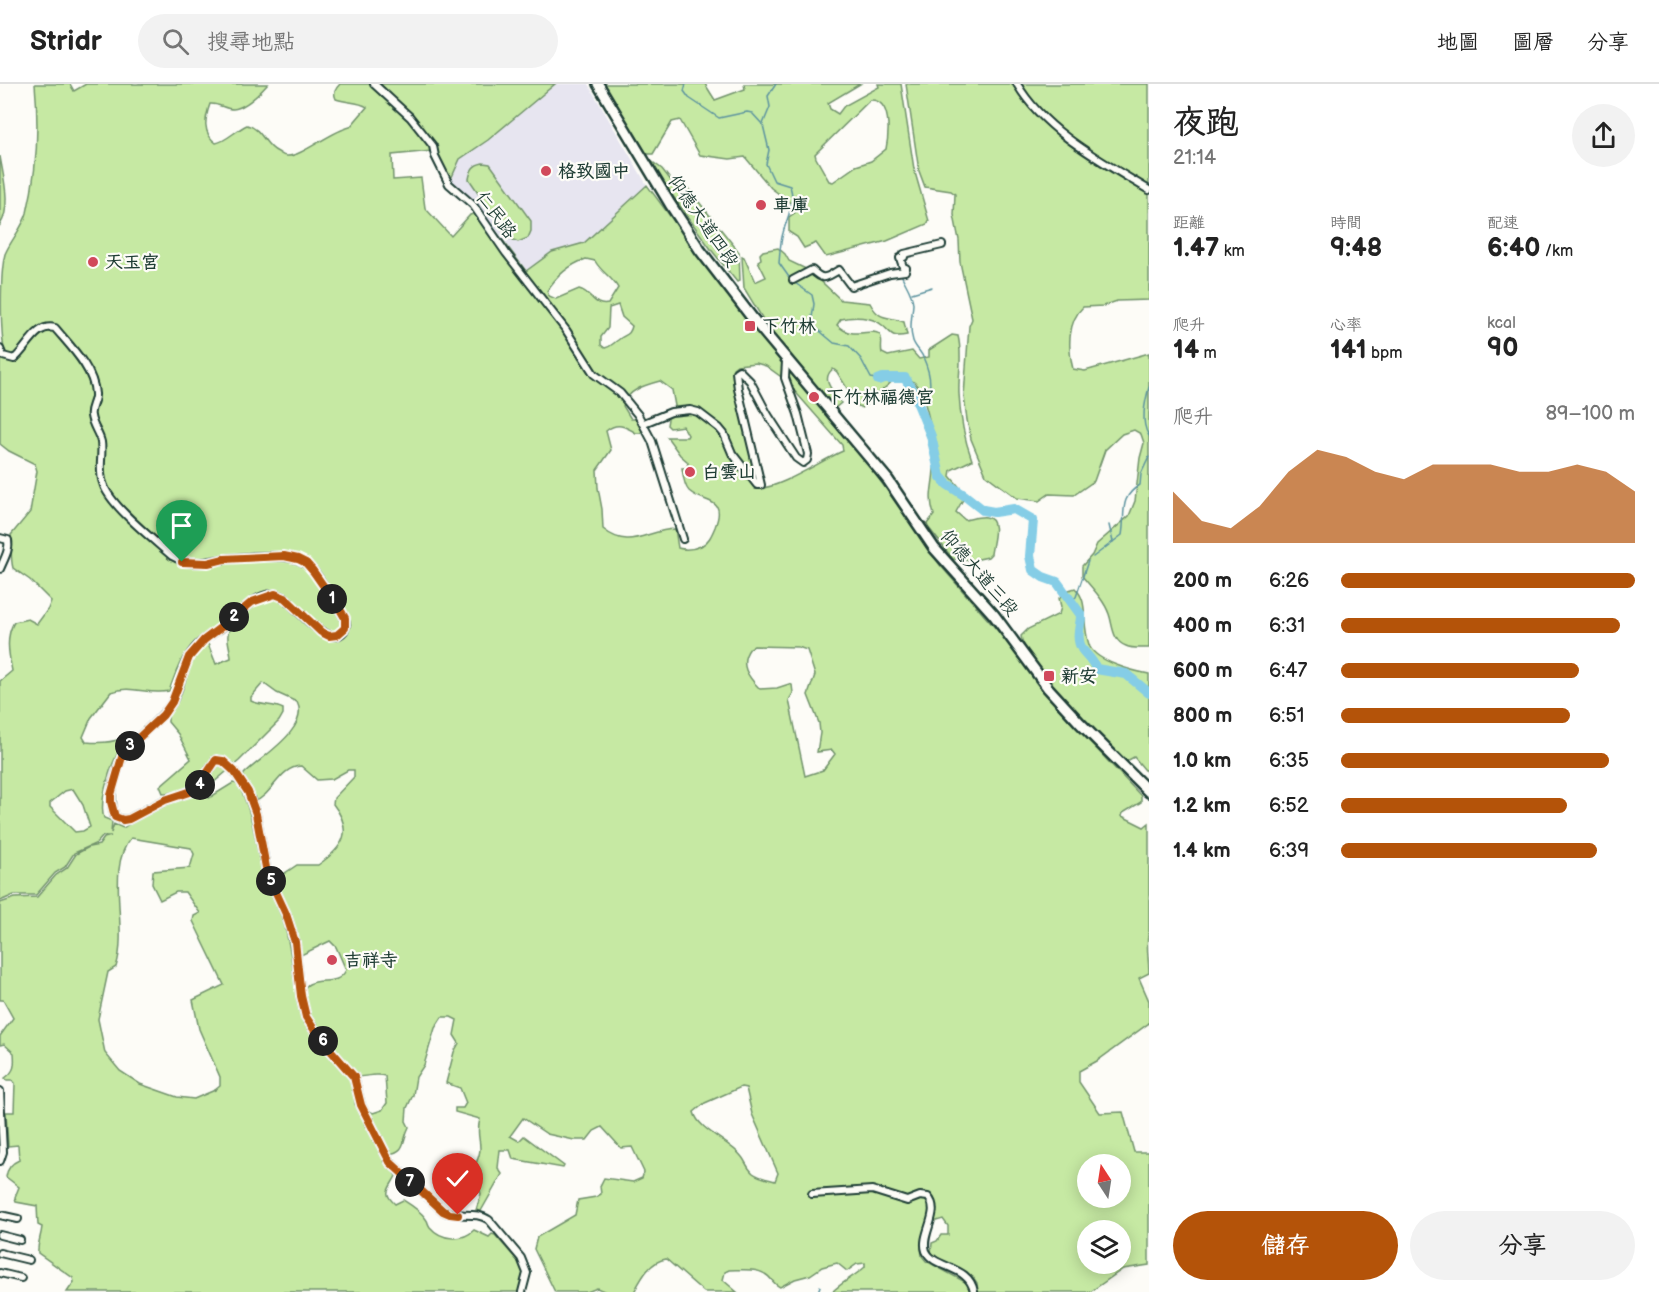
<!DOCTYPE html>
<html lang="zh-TW">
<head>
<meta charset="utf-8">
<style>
	:root { --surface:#fff; --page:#f2f2f2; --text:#222; --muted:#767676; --line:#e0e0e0; --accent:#b45309 }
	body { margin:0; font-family:"Balsamiq Sans","LXGW WenKai TC",sans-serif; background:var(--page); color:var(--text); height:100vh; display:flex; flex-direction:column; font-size:22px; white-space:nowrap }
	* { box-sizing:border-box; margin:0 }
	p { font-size:20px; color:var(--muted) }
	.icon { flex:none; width:33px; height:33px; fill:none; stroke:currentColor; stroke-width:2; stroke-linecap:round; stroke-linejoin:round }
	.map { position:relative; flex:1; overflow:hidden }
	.details { display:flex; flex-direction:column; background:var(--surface); width:510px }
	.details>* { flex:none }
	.needle { width:39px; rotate:348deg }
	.buttons { position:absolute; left:1077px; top:1070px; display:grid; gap:12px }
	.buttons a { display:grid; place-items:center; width:54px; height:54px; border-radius:50%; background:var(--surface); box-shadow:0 3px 15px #0003; font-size:30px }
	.pin { position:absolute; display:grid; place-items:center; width:51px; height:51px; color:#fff; margin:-62px -26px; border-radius:50% 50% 50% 0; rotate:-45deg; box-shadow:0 0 6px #0007 }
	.pin .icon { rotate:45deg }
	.km { position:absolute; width:30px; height:30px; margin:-15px; border-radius:50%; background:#222; color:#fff; font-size:16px; line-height:30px; text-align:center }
	.round { display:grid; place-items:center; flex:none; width:63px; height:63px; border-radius:32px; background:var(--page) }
	.overview { display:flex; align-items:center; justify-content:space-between; height:102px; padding:0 24px }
	h1 { font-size:33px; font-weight:700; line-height:45px }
	.stats { display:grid; grid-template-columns:repeat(3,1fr); gap:9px; height:102px; padding:6px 24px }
	.stats div { display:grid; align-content:center }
	.stats b { font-size:26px; font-weight:700 }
	.stats small { font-size:16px; font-weight:400 }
	.stats p { font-size:16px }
	.chart { height:168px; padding:12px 24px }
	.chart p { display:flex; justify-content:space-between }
	.chart svg { width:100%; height:108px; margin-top:6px; fill:var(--accent); opacity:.7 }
	.action { display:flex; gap:12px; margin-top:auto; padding:12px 24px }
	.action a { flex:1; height:69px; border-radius:36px; background:var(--accent); color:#fff; font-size:24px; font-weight:700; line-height:69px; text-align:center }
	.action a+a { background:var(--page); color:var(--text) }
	ul { padding:0 24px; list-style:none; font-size:20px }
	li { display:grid; grid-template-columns:96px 72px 1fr; align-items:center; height:45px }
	li i { height:15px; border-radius:8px; background:var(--accent) }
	header { display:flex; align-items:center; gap:36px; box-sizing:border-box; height:84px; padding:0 30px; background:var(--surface); border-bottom:2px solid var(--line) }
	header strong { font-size:28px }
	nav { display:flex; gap:33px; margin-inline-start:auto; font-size:21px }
	.search { width:420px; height:54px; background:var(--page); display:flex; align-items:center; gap:15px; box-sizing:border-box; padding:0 21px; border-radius:33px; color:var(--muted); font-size:22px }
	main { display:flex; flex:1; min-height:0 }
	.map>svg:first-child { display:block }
	.built { fill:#e7e5f0 }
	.green { fill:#c6e9a3; stroke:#72936c; stroke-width:1.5; fill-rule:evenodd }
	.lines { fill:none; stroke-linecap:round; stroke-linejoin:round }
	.stream { stroke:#5c939f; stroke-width:1.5 }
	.river { stroke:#85cde6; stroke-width:10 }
	.street-casing { stroke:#1f3d34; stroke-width:10 }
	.primary-casing { stroke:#1f3d34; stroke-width:14 }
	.street { stroke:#fdfcf7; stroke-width:6 }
	.primary { stroke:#fdfcf7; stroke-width:9 }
	.route-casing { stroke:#fff; stroke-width:12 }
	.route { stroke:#b45309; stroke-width:8 }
	.poi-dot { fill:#d1495b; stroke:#fdfcf7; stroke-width:2 }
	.labels { text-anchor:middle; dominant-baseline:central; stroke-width:4.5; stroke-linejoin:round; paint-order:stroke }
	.poi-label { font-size:18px; font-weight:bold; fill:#1f3d34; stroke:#fdfcf7; text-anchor:start }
	.street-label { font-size:18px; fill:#1f3d34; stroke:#fdfcf7 }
</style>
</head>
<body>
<header>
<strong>Stridr</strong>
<div class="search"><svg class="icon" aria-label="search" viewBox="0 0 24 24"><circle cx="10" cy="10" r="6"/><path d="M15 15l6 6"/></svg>搜尋地點</div>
<nav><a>地圖</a><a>圖層</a><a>分享</a></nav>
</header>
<main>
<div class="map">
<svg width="1149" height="1208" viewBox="0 0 1149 1208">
	<rect width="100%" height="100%" fill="#fdfcf7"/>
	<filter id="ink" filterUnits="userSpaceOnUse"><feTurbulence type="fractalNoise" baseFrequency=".0167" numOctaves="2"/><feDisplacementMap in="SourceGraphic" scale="12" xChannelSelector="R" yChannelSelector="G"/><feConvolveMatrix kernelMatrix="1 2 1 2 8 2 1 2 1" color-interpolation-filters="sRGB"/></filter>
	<g filter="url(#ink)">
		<polygon class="built" points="555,0 588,0 647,101 584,159 552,168 526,188 492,142 451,95 460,75 488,56"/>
		<g class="green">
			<path d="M 35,0 L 70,0 L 74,7 L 86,0 L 268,0 C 260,9 246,24 233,25 C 225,25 218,19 210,20 C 205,34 202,49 216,59 C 225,58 236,46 247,41 C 263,45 264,62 278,68 C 280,69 283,72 286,72 C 300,74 331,47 350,43 L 367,23 C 359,17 346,19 336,15 C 333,9 335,5 340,0 L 555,0 L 488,56 L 460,75 L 451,95 L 445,99 L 432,67 L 392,71 L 393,96 L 421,94 L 425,124 L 451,152 L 470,131 L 477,129 L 492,142 L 526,187 L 552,168 L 584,159 L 647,101 L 733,217 L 864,374 L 940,481 L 1019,571 L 1057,623 L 1141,712 L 1141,718 L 1123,729 L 1122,732 L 1144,743 L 1149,739 L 1149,847 C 1145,858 1149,876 1149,889 L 1139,894 L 1149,917 L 1149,939 L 1097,977 L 1079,987 L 1079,998 L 1100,1029 L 1123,1028 L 1134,1068 L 1149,1068 L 1149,1181 L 1123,1185 L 1090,1208 L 978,1208 L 977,1199 L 973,1193 L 931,1170 L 932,1159 L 937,1157 L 941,1151 L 948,1151 L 948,1142 L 943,1135 L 926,1140 L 921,1163 L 922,1172 L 926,1177 L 969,1200 L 973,1208 L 832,1208 C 842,1198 855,1192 865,1183 L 865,1179 L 857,1180 L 847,1187 L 837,1179 L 822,1183 L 810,1191 L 795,1195 L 780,1203 C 773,1200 771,1193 765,1190 C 756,1184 740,1186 729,1186 L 725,1188 L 723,1196 L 737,1208 L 704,1208 L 666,1175 C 650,1177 641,1195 634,1208 L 606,1208 L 597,1204 L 587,1208 L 555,1208 L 534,1165 L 537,1153 L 575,1131 L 578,1116 L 596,1113 L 601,1110 L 600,1102 L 604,1094 L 633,1098 L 642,1094 L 644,1088 L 632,1063 L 621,1064 L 602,1043 L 594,1047 L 587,1056 L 574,1056 L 547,1050 L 523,1034 L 510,1052 L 519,1057 L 524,1052 L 564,1082 L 563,1084 L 513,1075 L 510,1066 L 500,1066 L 498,1084 L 502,1090 L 481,1127 L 476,1126 L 481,1110 L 477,1096 L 482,1091 L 480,1087 L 474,1083 C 487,1059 474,1057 480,1035 L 455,1028 L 455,1024 L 463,1024 L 466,1019 L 460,1004 L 446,999 L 454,968 L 459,959 L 454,951 L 457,936 L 451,933 L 442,933 L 435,944 L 424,981 L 416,993 L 413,1011 L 407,1024 L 406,1037 L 409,1043 C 402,1056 407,1068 388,1070 L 364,1027 L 366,1025 L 373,1029 L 382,1026 L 387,1019 L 385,992 C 374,989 367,993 356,993 C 346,980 284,913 309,900 C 322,893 337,903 346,886 L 336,863 L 330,857 L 301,871 L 276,795 L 297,781 L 318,781 C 344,763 354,747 333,720 L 334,714 L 354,693 L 354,686 L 348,686 L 332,695 L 317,696 L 301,682 C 279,683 273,711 254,718 L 250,705 L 243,694 L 244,690 C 259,674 311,645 297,618 L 277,609 L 263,599 L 251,613 L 251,617 C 262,622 275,620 283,625 L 283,630 L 279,637 L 239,677 L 206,705 C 192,702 178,710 163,709 L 160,702 L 191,675 L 178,650 L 168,638 L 168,629 L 191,574 L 204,559 L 208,560 L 216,580 L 231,574 C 231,567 227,558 228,551 C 230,532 266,506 285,517 C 300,526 314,542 327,553 L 347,544 L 309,478 L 298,473 C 266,474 200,485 173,470 L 113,412 L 105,398 L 93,331 L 97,311 L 84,277 L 59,243 L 48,240 L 38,245 L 21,267 L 14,273 L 5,270 C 0,248 0,190 5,170 C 11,156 23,143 27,129 C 37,87 39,43 35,0 ZM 586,175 L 595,177 C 601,188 612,193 618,204 L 608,220 C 593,223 592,208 579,205 L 556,215 L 549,212 L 547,207 C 557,191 569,181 586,175 ZM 618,221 L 622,233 L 632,242 C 630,252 625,250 618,256 C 612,260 612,262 605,264 L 601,261 L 601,253 L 608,244 L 609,224 ZM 756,279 L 766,282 L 784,295 L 842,361 L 843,367 C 822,376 779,405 759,404 L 733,299 L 733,284 L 737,281 ZM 660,297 L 672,306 L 675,322 L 668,335 L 667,341 L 670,344 L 683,342 L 688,351 L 687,353 L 667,353 L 680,371 L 688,378 L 687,384 L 682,384 C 683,391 684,402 689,407 C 705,421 727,412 715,443 C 712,450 709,458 701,462 C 694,465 685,466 678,464 L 675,445 C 646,446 630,467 603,445 L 602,425 L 598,404 L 597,386 L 611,366 L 606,347 C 617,338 625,342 636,349 L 640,349 L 645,345 L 639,335 L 631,335 L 623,322 C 627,306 645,301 660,297 ZM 754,562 L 798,563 L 807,566 L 815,591 L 808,611 L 819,639 L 820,649 L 817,668 L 832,666 L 835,670 L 823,686 L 805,692 L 789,616 L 793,609 L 792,601 L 789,600 L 777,604 L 760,605 C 748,593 738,580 750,564 ZM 741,1003 L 746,1004 L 752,1030 L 778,1089 L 775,1097 C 768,1095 758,1093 753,1089 C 747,1084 746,1078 742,1073 C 731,1058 698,1046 694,1028 L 705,1019 ZM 1088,1080 L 1120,1080 L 1120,1113 L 1088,1113 ZM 1088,1146 L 1120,1146 L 1120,1179 L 1088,1179 Z"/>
			<path d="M 602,0 L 705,0 L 715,16 L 745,5 L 744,0 L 860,0 L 828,19 L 830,25 L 838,30 L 844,22 L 879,3 L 878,0 L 901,0 L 914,85 L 929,137 L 927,140 L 887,157 L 826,173 L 816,159 L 804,164 L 797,153 L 789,148 L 789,133 L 796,128 L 794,121 L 771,104 L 745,73 L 730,75 L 700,71 L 680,36 L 672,38 L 653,70 L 642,70 ZM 870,16 C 892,15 889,50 886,65 L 871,77 L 856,82 L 833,98 L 829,97 L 816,74 L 815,70 Z"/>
			<path d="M 906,0 L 1149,0 L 1149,216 L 1117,217 L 1103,222 L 1083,223 C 1067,238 1068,265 1073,285 L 1085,287 L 1149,269 L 1149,564 C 1142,564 1132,565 1126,562 C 1112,557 1113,541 1109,530 C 1104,516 1092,504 1082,492 L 1082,482 L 1092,471 L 1097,460 L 1129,432 L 1135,417 L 1140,374 L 1144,359 L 1141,350 L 1134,346 L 1122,350 L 1105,366 L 1094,397 L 1074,411 L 1049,410 L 1039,417 L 1017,414 L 986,391 L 971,355 L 967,336 L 964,312 L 969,242 L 972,235 L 960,178 L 959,156 L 954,131 L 955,110 L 951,107 L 925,103 L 919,87 Z"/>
			<path d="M 0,72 C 3,92 12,123 0,141 Z"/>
			<polygon points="650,76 662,85 676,103 687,103 739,168 740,196 737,198 713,168 649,79"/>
			<path d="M 483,79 L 490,80 L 531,137 L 531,147 L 528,154 L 518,158 L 509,154 L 469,95 C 471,85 473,81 483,79 Z"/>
			<path d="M 778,164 L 785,170 L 789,177 L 810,187 L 841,216 L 870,219 C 880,238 887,231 904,238 L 907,251 C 891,254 893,250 882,241 C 871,232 854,232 841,235 L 837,241 C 852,257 872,243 879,250 C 884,254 880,263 882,269 L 888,272 L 912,267 L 919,275 L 929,273 L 929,266 L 952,251 L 958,252 C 963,271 958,290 959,310 C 960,333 964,354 972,376 L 951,386 L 950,392 L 964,408 L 965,412 L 956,428 L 965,436 C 971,435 980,432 986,433 C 1001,435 992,460 991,470 L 988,473 L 974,476 L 953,475 L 928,443 L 927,440 L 934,431 C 928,411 933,405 934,385 C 936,365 928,315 915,299 C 912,296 907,294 903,291 L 895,295 L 862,324 L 858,322 L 837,288 L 833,285 C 820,295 833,307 840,317 L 841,319 L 835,324 L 813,302 L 772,250 L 744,204 L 742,174 L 742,172 L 744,173 L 755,198 L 766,193 L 758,177 L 761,175 L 760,170 L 763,167 Z"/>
			<path d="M 49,244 L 55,246 L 88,293 L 93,311 L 88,331 L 98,359 L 100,400 L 109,415 L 170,473 L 180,479 L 209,482 L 225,477 L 298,477 L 305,482 L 344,536 L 342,545 L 331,550 L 323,546 C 313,537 290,509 277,508 C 254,506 242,524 226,537 C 212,548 198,554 186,569 C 178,579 174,595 169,607 C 149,612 132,600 111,608 L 91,634 L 83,653 L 86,658 C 98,659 110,659 120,655 L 125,659 C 113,671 98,717 104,734 L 112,737 L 111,749 L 114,740 L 123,744 L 138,734 L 195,707 L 203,707 L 209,714 L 233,699 L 238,700 C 253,728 255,758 263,788 C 269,807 280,824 285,843 C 292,870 294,898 300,925 L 303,934 L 351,994 L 355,1003 L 355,1020 L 372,1045 L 396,1092 C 389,1106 382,1108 395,1120 L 403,1116 C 411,1121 421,1127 426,1135 C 429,1139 427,1139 430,1143 C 441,1156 462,1158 474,1146 L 489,1153 L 492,1150 L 495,1151 L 523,1183 L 524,1191 L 520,1208 L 67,1208 L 74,1198 L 73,1194 L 38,1169 C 37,1160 41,1153 42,1143 L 38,1141 L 37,1122 L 16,1118 L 15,1113 L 19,1103 L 6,1093 C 7,1085 12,1079 19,1076 L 18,1061 L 8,1062 L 6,1028 L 14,1028 L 15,999 L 12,996 L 7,996 L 5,994 C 15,987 15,981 14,969 L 4,960 L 0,961 L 0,952 L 13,934 L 3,916 L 0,916 L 0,819 L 15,814 L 37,813 L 56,791 L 67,784 L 76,770 L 89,763 L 99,761 L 104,754 L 111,752 L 103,752 L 97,759 L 74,769 L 65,783 L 55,789 L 36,811 L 14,811 L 0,817 L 0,597 L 12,587 C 9,571 5,553 14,538 L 28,535 L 37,540 L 48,525 L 51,517 L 30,496 L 13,484 C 10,473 12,462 11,451 L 30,428 L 37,387 L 35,380 L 9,367 L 0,360 L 0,269 L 14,277 C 28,267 34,250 49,244 ZM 73,705 L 83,721 L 90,743 L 83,747 L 75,748 L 50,723 L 50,719 L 65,707 ZM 131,754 L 191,764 L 194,770 L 190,784 L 153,787 L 152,800 L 160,816 L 176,808 L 185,808 L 200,829 L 194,832 L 193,837 L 224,901 L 193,916 L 199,945 L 220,993 L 220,1002 L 215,1006 L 194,1015 L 177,1013 L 140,1000 L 120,987 L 105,969 L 98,935 L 108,888 L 116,883 C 129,844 105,784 131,754 Z"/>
			<path d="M 1075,504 C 1084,513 1084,523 1085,535 C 1085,543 1087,556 1090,563 C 1098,578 1133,587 1149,590 L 1149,691 L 1134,673 L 1125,678 C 1105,659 1023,576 1021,552 L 1028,545 L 1059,530 L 1061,523 L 1059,514 L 1069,506 Z"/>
		</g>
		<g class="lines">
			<g class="stream">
				<path d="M 686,0 L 684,7 L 689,14 L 719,34 L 747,28 L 752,29 L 763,41 L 769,66 L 766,80 L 774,97 L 790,102 C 796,120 787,133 783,149 C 780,159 780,169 779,179 L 791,196"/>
				<polyline points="763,40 770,23 768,12 776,0"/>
				<polyline points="896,175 900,186"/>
				<path d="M 901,190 C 905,200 913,210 913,220 C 912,233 909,245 913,257 C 915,263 921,268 923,273 C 931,291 935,310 918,323"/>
				<polyline points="795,199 812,211 814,220 812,234 815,243 834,259 849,262 861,275 871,294 878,296"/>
				<polyline points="912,209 932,203"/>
				<path d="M 1149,303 C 1145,318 1140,338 1149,352"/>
				<polyline points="1109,441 1113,458"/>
				<path d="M 1093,473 L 1122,451 C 1126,429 1118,414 1140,401 L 1141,390 L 1149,373"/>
				<polyline points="1070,517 1076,513 1088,477"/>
				<polyline points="818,1208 820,1202"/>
			</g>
			<path class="river" d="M 878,296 L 883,294 L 905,294 L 912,305 L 931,352 L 940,392 L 947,400 L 964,411 L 983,426 L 994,428 L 1014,425 L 1033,436 L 1030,472 L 1033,486 L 1043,493 L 1057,498 L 1081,531 C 1081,542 1075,553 1082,565 C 1087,572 1093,576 1096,585 L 1126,590 L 1149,609"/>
			<defs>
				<g id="street">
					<polyline points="374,0 410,33 433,62 435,72 449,100 473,121 506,169 566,246 594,290 620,309 638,331 652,357 683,455"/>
					<path d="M 1017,0 C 1045,48 1103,78 1149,106"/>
					<path d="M 793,196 L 812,186 C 824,198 826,193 839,186 L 851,202 L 890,189 L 905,187 L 906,184 L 903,183 L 900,174 L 904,173 L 904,170 L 942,161"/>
					<path d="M 0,265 L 3,272 L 14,275 C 27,265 36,239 55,244 C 70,262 94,285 95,310 C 96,317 89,325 91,332 C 92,341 99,349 101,358 C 103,371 98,386 103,399 C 109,421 154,456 172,472 C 193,484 205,477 226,475 C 245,473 288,468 303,478 C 317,486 325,506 334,518 C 339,526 351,537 344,547 C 329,566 296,524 285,514 C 263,500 242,528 227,540 C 213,550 196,558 189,573 C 182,588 180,606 171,620 C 158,640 136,651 124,671 C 120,677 118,685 116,692 C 111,707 110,718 115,733 L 123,736 L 129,735 L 165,716 L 192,707 L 198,703 L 216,676 L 223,677 L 234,687 L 248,708 L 256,730 L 267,789 L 286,830 L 295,858 L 301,913 L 306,933 L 319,953 L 354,993 L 361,1021 L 390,1078 L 443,1127 C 458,1135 475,1126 489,1136 L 521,1174 L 527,1189 L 522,1208"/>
					<polyline points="644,339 671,328 690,326 698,328 719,344 724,350 732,369 757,401 761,401 738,305 736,288 739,286 750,297 768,331 796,374 803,379 807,376 808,370 798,330 785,294 786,277"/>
					<path d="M 0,454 L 8,456 C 10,466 4,475 0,485"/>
					<polyline points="0,1007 3,1068 0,1077"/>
					<path d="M 812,1110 L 872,1106 L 907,1117 L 920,1112 L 928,1113 C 942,1128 920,1150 926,1167 C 934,1185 970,1181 974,1208"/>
					<polyline points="0,1131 18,1135"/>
					<polyline points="0,1151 20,1156"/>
					<polyline points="0,1169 29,1176"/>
					<polyline points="0,1189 21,1194"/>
				</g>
				<polyline id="primary" points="598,0 670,120 700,166 753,235 888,396 934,464 994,531 1048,604 1080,639 1149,708"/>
			</defs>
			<use href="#street" class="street-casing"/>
			<use href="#primary" class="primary-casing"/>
			<use href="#street" class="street"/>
			<use href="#primary" class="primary"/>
		</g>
	</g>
	<g class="lines" filter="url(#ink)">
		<defs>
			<polyline id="route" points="182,478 208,479 224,475 284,472 298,475 306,479 313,487 341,527 345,534 345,544 337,551 329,552 321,548 285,514 275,510 252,518 228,538 204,556 189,573 172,618 163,631 131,661 122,673 111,711 111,718 115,733 123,736 129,735 165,716 192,707 198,703 216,676 223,677 234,687 248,708 256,730 267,789 286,830 295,858 301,912 306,933 319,953 354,993 361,1021 390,1078 443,1127 450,1130 458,1131"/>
		</defs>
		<use href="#route" class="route-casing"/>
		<use href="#route" class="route"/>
	</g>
	<g class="poi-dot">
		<circle cx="546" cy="87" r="6"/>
		<circle cx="761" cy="121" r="6"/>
		<circle cx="93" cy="178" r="6"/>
		<rect x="744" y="236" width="12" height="12" rx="3"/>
		<circle cx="814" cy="313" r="6"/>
		<circle cx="690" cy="388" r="6"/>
		<rect x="1043" y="586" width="12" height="12" rx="3"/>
		<circle cx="332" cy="876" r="6"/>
	</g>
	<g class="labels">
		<g class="poi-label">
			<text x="558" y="87">格致國中</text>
			<text x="773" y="121">車庫</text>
			<text x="105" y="178">天玉宮</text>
			<text x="762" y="242">下竹林</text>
			<text x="826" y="313">下竹林福德宮</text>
			<text x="702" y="388">白雲山</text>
			<text x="1061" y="592">新安</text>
			<text x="344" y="876">吉祥寺</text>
		</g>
		<g class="street-label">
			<text transform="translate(496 131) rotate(53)">仁民路</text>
			<text transform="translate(703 137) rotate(55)">仰德大道四段</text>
			<text transform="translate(979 489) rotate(49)">仰德大道三段</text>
		</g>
	</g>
</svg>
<div class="buttons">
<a><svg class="needle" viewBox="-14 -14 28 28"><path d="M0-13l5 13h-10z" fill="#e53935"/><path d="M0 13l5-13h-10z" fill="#767676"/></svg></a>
<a><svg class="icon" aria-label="layers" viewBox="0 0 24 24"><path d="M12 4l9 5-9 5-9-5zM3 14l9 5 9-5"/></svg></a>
</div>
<div class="pin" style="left:182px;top:478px;background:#1e9e55"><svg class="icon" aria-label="arrive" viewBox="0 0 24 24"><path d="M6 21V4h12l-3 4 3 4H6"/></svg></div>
<div class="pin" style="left:458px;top:1131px;background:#d93025"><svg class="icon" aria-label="check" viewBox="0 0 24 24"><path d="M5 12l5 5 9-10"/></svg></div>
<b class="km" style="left:332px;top:515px">1</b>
<b class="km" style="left:234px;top:533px">2</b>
<b class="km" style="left:130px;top:662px">3</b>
<b class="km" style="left:200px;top:701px">4</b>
<b class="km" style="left:271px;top:797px">5</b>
<b class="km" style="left:323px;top:957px">6</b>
<b class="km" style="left:410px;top:1098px">7</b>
</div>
<section class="details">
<div class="overview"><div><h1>夜跑</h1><p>21:14</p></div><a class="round"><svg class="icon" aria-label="share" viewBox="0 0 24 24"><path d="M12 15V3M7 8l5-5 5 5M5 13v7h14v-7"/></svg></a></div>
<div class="stats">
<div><p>距離</p><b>1.47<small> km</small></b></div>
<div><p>時間</p><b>9:48</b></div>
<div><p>配速</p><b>6:40<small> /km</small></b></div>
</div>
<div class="stats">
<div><p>爬升</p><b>14<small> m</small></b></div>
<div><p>心率</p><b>141<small> bpm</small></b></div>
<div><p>kcal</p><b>90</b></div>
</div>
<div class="chart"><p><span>爬升</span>89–100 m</p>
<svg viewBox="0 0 160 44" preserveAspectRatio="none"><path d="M0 44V23L10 35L20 38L30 29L40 15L50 6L60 9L70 15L80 18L90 12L100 12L110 12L120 15L130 15L140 12L150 15L160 23V44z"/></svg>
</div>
<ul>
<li><b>200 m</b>6:26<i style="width:100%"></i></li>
<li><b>400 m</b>6:31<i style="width:95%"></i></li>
<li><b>600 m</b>6:47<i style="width:81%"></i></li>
<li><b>800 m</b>6:51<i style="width:78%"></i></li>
<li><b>1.0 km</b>6:35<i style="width:91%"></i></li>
<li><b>1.2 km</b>6:52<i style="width:77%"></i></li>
<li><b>1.4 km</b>6:39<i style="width:87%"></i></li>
</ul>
<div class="action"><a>儲存</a><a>分享</a></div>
</section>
</main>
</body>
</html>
